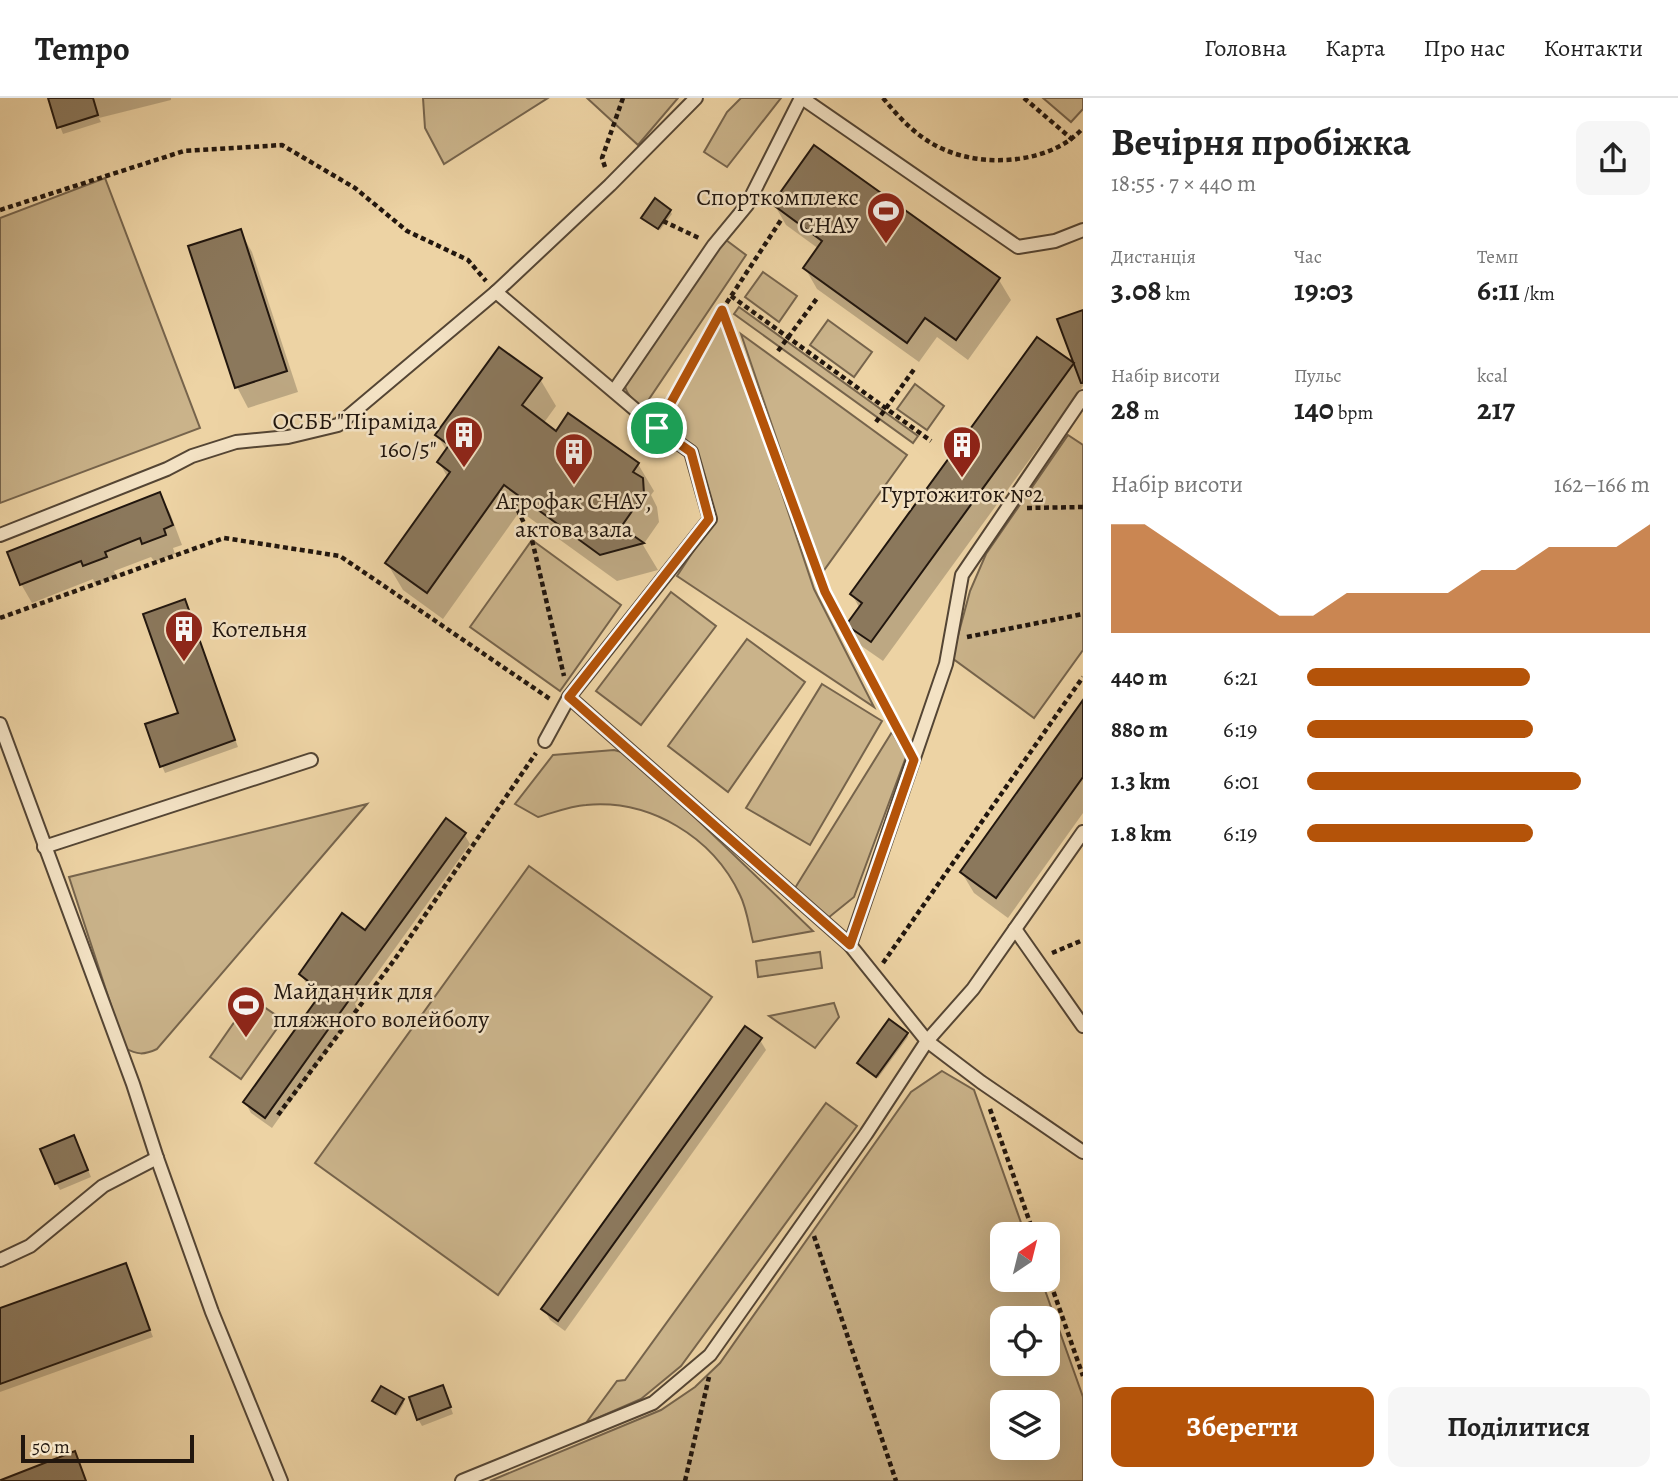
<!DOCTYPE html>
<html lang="uk">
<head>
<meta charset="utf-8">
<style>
	:root { --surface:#fff; --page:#f6f6f6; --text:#222; --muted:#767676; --line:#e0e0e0; --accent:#b45309 }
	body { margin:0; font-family:Alegreya,serif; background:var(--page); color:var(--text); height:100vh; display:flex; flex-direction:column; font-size:26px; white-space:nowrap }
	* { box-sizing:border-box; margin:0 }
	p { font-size:23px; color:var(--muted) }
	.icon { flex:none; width:38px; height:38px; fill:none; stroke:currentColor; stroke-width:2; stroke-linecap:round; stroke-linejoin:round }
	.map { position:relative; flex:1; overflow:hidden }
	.drawer { display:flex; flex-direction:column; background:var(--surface); width:595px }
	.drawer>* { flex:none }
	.needle { width:46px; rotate:35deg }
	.tools { position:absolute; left:990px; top:1124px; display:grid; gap:14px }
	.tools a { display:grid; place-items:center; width:70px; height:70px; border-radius:14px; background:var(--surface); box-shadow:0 7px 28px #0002; font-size:35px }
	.scale { position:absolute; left:21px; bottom:18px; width:173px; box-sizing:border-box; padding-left:7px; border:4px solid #21160e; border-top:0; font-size:19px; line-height:24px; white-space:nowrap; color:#21160e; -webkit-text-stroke:5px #f3e2c4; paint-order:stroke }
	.pin { position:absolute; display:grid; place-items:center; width:60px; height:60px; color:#fff; margin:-30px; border:4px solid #fff; border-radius:50%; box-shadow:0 2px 7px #0007 }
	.round { display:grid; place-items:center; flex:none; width:74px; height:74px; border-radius:14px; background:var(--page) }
	.summary { display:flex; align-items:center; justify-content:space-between; height:119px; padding:0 28px }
	h1 { font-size:38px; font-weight:700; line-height:52px }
	.metrics { display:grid; grid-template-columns:repeat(3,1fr); gap:10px; height:119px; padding:7px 28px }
	.metrics div { display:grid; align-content:center }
	.metrics b { font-size:30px; font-weight:700 }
	.metrics small { font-size:19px; font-weight:400 }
	.metrics p { font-size:19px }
	.chart { height:196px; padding:14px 28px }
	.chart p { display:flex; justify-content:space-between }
	.chart svg { width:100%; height:126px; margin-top:7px; fill:var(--accent); opacity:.7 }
	.button { display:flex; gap:14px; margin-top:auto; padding:14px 28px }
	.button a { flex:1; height:80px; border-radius:14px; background:var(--accent); color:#fff; font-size:28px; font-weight:700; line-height:80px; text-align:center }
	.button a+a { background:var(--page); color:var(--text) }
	ul { padding:0 28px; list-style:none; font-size:23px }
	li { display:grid; grid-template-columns:112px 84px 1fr; align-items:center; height:52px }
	li i { height:18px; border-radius:9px; background:var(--accent) }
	header { display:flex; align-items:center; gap:42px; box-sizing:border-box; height:98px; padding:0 35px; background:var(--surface); border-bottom:2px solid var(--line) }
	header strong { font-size:33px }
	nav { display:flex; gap:38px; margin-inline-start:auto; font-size:24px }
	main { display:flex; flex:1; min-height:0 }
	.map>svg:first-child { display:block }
	.green { fill:#cab38a; stroke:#76644c; stroke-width:2; fill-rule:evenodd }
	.shadow { fill:#0003 }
	.building { fill:#8b785c; stroke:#21160e; stroke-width:2 }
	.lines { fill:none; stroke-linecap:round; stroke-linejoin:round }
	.service-casing { stroke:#544534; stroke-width:16 }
	.path { stroke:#21160e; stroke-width:4.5; stroke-dasharray:5 3.5; stroke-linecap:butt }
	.service { stroke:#f3e2c4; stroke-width:12 }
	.route-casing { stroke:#fff; stroke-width:14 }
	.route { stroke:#b45309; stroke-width:9 }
	.labels { text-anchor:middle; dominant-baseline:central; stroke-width:5; stroke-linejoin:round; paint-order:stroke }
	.poi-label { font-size:24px; fill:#21160e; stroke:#f3e2c4; text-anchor:end }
</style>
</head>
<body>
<header>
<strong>Tempo</strong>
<nav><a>Головна</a><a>Карта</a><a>Про нас</a><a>Контакти</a></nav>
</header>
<main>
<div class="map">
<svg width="1083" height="1383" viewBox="0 0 1083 1383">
	<rect width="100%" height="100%" fill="#edd3a4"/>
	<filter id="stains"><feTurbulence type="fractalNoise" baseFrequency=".00286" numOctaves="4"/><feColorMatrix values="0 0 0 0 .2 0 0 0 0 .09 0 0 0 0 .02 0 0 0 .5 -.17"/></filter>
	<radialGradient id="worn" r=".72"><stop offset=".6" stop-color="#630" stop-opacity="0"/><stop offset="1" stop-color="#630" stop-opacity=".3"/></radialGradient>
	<g class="green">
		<polygon points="423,0 548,0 444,66 425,30"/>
		<polygon points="587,0 678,0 638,47"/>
		<polygon points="741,0 781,0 727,69 704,54 727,14"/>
		<polygon points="1043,0 1083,0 1083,11 1071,24"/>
		<polygon points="105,80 200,330 0,405 0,120"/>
		<path d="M 726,142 L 746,157 L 643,310 C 628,299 622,291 624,271 L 708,145 Z"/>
		<polygon points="763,174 797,198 779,224 745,199"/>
		<polygon points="739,209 918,338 913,345 734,216"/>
		<polygon points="724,222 814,491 874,609 677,478 711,426 687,348 658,324"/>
		<polygon points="828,222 872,254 854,279 810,247"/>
		<polygon points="741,236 907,357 822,475"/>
		<polygon points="915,286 944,308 927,332 897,311"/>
		<polygon points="1068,337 1083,347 1083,552 1034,620 952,560 970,493 986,456"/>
		<polygon points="532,442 621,507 560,593 470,529"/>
		<polygon points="671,494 716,528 641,627 596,593"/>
		<polygon points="747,541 805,584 728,694 668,648"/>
		<polygon points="822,586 882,623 810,747 746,710"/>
		<polygon points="892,634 906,659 854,799 828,820 795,790"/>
		<path d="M 614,652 L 629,656 L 813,833 L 753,844 C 749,829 747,811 740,797 C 713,739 650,701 586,707 C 570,708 553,715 538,719 L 515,706 L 553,657 Z"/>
		<path d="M 367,706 L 157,951 C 144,957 137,957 125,950 L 69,779 Z"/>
		<polygon points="529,768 712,899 498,1197 315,1065"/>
		<polygon points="820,854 822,870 758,879 756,863"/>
		<polygon points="251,900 283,922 241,981 210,959"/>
		<polygon points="834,905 839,919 815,950 769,918"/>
		<path d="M 942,973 L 974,992 L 1025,1136 L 1003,1136 L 1003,1181 L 1041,1181 L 1083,1299 L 1083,1383 L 490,1383 L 661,1312 L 695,1289 L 720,1265 L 911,994 ZM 1003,1220 L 1048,1220 L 1048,1265 L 1003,1265 ZM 1003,1304 L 1048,1304 L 1048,1349 L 1003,1349 Z"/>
		<polygon points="826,1005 857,1028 681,1268 641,1301 586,1325 617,1283 625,1282"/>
	</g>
	<g class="shadow">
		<polygon points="49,0 171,0 171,2 99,20 101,24 63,36"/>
		<polygon points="814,50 999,182 1011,202 968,262 937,239 919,264 817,191 805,170 819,151 786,127 774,106"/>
		<polygon points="670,113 672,116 660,132 645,122"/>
		<polygon points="240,133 252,154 298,294 248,310 237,289"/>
		<polygon points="1083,214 1083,288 883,563 860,547 848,527 860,511 852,496 1037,241 1077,270"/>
		<polygon points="540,281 556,308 543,326 557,335 638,366 654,393 651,397 657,409 659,424 643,447 658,472 617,483 520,413 443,521 403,492 387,465 448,380 439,364 447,353 437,337"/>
		<polygon points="159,396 170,415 182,447 173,450 175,456 155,464 151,459 114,473 116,478 95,486 93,481 32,505 21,486"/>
		<polygon points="184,503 238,649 165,675 162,668 180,616"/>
		<polygon points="1083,605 1083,715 1008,820 974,795 962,775"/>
		<polygon points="464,736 470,746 355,906 357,910 272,1030 251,1015 245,1004 322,898 307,887 301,876 366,835"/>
		<polygon points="907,936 908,939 878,980 861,968"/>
		<polygon points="760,942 766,952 565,1233 550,1222 544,1211"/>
		<polygon points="77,1045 91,1079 60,1092 56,1085"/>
		<polygon points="125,1167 153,1239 0,1294 0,1212"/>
		<polygon points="446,1296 453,1316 422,1328 418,1321"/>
		<polygon points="374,1303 402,1303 404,1305 397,1318"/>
	</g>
	<g class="building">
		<polygon points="48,0 93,0 98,17 57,30"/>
		<polygon points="814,47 1000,180 956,242 925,220 907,245 803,170 822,143 772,106"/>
		<polygon points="655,100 671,112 658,131 641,120"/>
		<polygon points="241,131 287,273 235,290 188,148"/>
		<polygon points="1083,212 1083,285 1081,285 1057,221"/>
		<polygon points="1037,239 1074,265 871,544 846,527 862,505 850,496"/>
		<polygon points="499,249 542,280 522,307 556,333 568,315 639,365 633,374 643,380 644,396 621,429 644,445 600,457 504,387 427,495 385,465 450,374 437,364 449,347 435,337"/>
		<polygon points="160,394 173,427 164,431 166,437 142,446 140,440 105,454 107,459 83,468 81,463 20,487 7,454"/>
		<polygon points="185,501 235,642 160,669 145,626 178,615 143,516"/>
		<polygon points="1083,602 1083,679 996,800 960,774"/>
		<polygon points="446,720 466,735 349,896 352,898 265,1020 243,1004 322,894 299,876 342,815 365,832"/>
		<polygon points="889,921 908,935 876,979 857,965"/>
		<polygon points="745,928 762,940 558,1223 541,1211"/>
		<polygon points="74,1037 88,1072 55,1086 40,1051"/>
		<polygon points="126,1165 150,1232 0,1286 0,1210"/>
		<polygon points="443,1287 451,1309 417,1322 409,1299"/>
		<polygon points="381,1288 404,1301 395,1316 372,1303"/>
		<polygon points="75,1353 86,1383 2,1383 1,1382"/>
	</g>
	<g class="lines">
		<defs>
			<g id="service">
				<polyline points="802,0 1018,149 1055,143 1083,132"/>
				<polyline points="496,194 657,330 691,354 710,421 569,599 850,847"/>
				<polyline points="614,293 714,147 747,107 801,0"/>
				<polyline points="1083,299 962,477 946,566 850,847 927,943 981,984 1083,1054"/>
				<polyline points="0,437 167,371 192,358 236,344 288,339 338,327 496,194 610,87 696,0"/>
				<polyline points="0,626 133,986 157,1060 212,1214 281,1383"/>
				<polyline points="545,643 569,599"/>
				<polyline points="44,749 311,662"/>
				<polyline points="1015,831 1083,928"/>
				<polyline points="0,1162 30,1148 103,1088 157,1060"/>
				<polyline points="462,1383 653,1305 710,1257 866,1036 927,943 973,891 1083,734"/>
			</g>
		</defs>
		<use href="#service" class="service-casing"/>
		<g class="path">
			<path d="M 883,0 C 901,22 919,41 945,52 C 987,70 1052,65 1083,30"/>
			<polyline points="1024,0 1073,42"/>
			<polyline points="605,69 602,60 623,0"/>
			<polyline points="0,112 184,53 282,47 355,90 407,133 468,162 486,183"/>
			<polyline points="663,123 701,141"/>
			<polyline points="731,198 931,343"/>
			<polyline points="722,212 825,493 902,639"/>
			<polyline points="778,253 818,199"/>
			<polyline points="664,316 722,212 781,122"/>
			<polyline points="876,324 915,270"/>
			<polyline points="514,404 532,442 564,578"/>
			<polyline points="1027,410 1083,409"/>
			<polyline points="0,520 224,440 340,458 550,601"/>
			<polyline points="967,539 1083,516"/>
			<polyline points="1052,855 1083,842"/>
			<polyline points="883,865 1083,579"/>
			<polyline points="990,1011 1034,1136"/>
			<polyline points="278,1017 395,861 536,655"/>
			<polyline points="814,1138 896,1383"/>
			<polyline points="1048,1178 1083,1278"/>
			<polyline points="685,1383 709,1279"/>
		</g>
		<use href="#service" class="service"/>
	</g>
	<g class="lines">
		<defs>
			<polygon id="route" points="722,212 825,494 914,662 850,847 569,599 709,421 691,354 657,330"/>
		</defs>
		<use href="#route" class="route-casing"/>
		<use href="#route" class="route"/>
	</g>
	<defs>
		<symbol id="stadium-pin" viewBox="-11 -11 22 30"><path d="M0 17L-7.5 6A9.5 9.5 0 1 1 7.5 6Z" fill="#8f2418" stroke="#f3e2c4"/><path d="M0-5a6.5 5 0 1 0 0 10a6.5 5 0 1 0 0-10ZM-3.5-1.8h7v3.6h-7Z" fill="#fff"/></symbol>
		<symbol id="building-pin" viewBox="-11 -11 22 30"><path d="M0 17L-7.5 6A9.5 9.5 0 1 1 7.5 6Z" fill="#8f2418" stroke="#f3e2c4"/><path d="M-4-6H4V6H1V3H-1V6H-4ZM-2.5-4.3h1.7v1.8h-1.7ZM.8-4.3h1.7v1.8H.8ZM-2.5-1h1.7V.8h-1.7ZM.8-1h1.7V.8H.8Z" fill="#fff"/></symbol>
	</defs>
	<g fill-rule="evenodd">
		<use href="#stadium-pin" x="864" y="91" width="44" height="60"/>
		<use href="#building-pin" x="442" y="315" width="44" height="60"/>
		<use href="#building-pin" x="940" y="325" width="44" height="60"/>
		<use href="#building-pin" x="552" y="332" width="44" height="60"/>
		<use href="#building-pin" x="162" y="509" width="44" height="60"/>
		<use href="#stadium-pin" x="224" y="885" width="44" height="60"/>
	</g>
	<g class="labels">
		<g class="poi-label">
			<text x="859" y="99">Спорткомплекс<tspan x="859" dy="28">СНАУ</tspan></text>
			<text x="437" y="323">ОСББ "Піраміда<tspan x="437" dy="28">160/5"</tspan></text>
			<text x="962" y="396" text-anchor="middle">Гуртожиток №2</text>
			<text x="574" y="403" text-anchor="middle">Агрофак СНАУ,<tspan x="574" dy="28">актова зала</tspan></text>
			<text x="211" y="531" text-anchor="start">Котельня</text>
			<text x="273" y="893" text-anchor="start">Майданчик для<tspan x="273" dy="28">пляжного волейболу</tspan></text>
		</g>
	</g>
	<rect width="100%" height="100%" filter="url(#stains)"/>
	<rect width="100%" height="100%" fill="url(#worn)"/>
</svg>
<div class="tools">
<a><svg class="needle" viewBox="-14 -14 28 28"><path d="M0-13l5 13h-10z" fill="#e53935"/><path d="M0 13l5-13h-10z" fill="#767676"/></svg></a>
<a><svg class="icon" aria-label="locate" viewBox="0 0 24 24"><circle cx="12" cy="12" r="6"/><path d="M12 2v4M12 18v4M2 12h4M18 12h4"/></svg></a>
<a><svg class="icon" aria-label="layers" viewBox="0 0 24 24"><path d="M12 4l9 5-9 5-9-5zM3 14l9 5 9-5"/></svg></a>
</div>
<div class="scale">50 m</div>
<div class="pin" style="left:657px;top:330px;background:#1e9e55"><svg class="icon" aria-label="arrive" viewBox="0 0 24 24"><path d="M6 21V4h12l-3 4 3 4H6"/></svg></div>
</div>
<section class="drawer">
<div class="summary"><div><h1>Вечірня пробіжка</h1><p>18:55 · 7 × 440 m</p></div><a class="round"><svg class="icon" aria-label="share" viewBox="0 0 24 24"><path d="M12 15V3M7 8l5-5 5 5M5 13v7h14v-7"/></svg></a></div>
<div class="metrics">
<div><p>Дистанція</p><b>3.08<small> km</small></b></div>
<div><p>Час</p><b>19:03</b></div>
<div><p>Темп</p><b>6:11<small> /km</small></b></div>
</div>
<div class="metrics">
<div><p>Набір висоти</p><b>28<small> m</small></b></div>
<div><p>Пульс</p><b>140<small> bpm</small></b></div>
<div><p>kcal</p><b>217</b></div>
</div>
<div class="chart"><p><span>Набір висоти</span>162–166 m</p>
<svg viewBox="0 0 160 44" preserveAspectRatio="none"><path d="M0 44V6L10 6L20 14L30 22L40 30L50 38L60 38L70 30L80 30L90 30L100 30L110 22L120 22L130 14L140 14L150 14L160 6V44z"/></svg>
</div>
<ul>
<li><b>440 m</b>6:21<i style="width:65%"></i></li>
<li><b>880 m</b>6:19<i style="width:66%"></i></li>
<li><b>1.3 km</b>6:01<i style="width:80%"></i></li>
<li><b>1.8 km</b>6:19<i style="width:66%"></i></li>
</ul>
<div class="button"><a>Зберегти</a><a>Поділитися</a></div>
</section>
</main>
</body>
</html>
